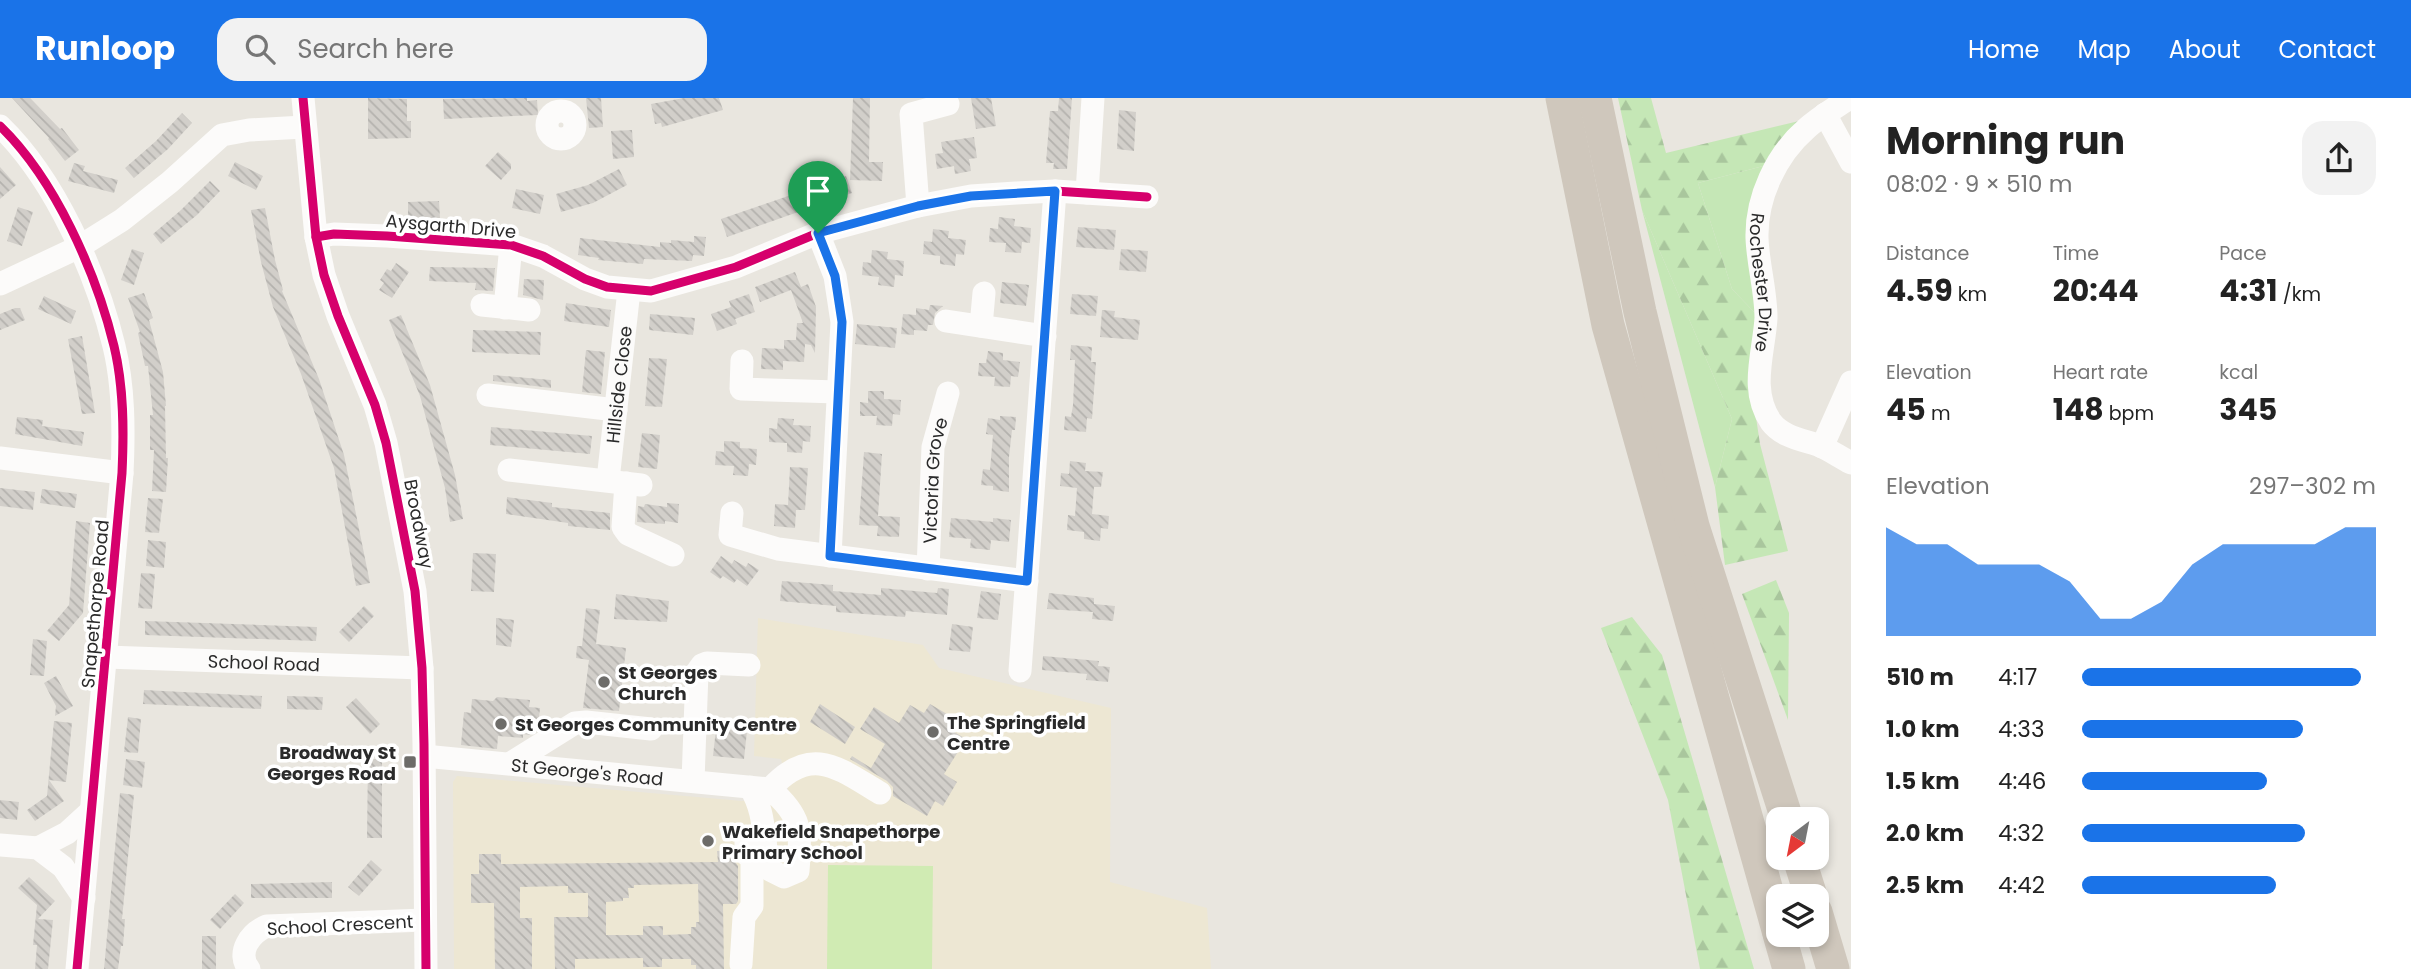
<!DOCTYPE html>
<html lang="en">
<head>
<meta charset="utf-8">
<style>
	:root { --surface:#fff; --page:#f2f2f2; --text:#222; --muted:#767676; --accent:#1a73e8 }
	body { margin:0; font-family:Poppins,sans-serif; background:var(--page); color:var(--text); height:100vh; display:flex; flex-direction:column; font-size:26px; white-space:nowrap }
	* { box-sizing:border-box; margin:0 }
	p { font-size:23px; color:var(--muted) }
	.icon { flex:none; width:38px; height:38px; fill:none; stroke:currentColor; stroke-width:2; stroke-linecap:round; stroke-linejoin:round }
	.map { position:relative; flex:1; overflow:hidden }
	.drawer { display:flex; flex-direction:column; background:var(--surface); width:560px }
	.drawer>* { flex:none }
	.needle { width:46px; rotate:212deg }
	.fabs { position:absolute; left:1766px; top:709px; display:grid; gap:14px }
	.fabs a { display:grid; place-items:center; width:63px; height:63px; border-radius:14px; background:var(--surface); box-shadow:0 4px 10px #0003; font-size:35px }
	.pin { position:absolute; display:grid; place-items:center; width:60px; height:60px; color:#fff; margin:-72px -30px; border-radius:50% 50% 50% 0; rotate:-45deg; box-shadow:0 0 7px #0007 }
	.pin .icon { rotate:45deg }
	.round { display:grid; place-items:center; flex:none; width:74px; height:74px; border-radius:21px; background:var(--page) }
	.headline { display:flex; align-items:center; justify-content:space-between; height:119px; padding:0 35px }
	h1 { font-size:38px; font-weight:700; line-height:52px }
	.stats { display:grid; grid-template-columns:repeat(3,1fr); gap:10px; height:119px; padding:7px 35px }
	.stats div { display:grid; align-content:center }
	.stats b { font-size:30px; font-weight:700 }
	.stats small { font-size:19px; font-weight:400 }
	.stats p { font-size:19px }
	.chart { height:196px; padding:14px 35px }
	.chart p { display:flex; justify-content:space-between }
	.chart svg { width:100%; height:126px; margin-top:7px; fill:var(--accent); opacity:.7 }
	ul { padding:0 35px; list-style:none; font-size:23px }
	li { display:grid; grid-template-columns:112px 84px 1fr; align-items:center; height:52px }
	li i { height:18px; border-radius:9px; background:var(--accent) }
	header { display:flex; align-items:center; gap:42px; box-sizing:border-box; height:98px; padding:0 35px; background:var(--accent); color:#fff }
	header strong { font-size:33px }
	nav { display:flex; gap:38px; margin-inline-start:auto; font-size:24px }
	.search { width:490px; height:63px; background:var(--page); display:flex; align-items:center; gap:18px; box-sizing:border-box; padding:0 24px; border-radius:21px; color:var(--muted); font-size:26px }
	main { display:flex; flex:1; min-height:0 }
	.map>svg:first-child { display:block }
	.education { fill:#ede7d3 }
	.grass { fill:#c5e7b6 }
	.forest { fill:url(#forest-firs) }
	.pitch { fill:#d0ebb3 }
	.building { fill:url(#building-back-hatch); fill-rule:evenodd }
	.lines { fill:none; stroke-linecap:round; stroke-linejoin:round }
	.minor { stroke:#fcfbfa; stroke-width:23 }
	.highway { stroke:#cfc7bc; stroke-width:33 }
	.cycleway-casing { stroke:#fff; stroke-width:13 }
	.cycleway { stroke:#d6006c; stroke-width:9 }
	.route-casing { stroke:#fff; stroke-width:14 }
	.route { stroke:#1a73e8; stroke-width:9 }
	.poi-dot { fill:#6d6c69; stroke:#fff; stroke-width:2.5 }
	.labels { text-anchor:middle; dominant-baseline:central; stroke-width:7; stroke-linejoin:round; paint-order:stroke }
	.street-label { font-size:18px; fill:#2a2a2a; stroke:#fff }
	.poi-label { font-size:18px; font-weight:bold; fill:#2a2a2a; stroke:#fff; text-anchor:start }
</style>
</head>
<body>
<header>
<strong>Runloop</strong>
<div class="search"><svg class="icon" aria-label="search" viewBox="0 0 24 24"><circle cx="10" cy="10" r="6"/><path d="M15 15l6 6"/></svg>Search here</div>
<nav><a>Home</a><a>Map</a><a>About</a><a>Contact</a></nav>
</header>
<main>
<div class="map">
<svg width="1851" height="871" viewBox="0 0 1851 871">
	<defs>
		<pattern id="forest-firs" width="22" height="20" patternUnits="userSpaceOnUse" patternTransform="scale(1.75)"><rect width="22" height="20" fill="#c5e7b6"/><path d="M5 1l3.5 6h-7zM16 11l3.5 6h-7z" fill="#a9c69d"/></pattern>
		<pattern id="building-back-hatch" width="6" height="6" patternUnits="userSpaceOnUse" patternTransform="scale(1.75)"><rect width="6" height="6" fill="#d2cfca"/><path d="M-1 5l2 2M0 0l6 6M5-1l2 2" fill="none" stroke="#b4b2ae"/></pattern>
	</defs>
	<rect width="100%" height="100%" fill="#e9e6df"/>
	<polygon class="education" points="758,520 923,547 939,570 1111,610 1110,784 1207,810 1211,871 454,871 453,684 457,678 742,703 789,696 781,661 754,658"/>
	<g class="grass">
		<polygon points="1771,66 1758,218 1732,191 1698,85"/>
		<polygon points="1642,112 1732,321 1715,389"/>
	</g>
	<g class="forest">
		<polygon points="1618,0 1651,0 1666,55 1799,23 1771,66 1698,85 1732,191 1758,218 1751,286 1760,346 1788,453 1725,467 1715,389 1732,321 1642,112"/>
		<polygon points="1776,482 1789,515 1788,622 1742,496"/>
		<polygon points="1632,519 1662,557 1754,871 1700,871 1668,702 1601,530"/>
	</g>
	<polygon class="pitch" points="828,767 933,768 932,871 827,871"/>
	<g class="building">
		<polygon points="12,0 30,0 60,31 62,30 79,52 65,63 48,41 49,40"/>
		<polygon points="368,0 407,1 407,23 411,23 411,40 368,41"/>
		<polygon points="527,0 527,3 537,2 538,17 444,21 443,1"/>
		<polygon points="586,0 601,0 603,29 589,30"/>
		<polygon points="684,0 719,0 723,12 662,29 661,25 655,26 651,6"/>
		<polygon points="853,0 870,0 869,64 883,64 882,83 850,82"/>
		<polygon points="971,0 991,0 996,28 976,31"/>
		<polygon points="1059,0 1072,0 1067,71 1053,71 1054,65 1046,65 1050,13 1058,13"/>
		<polygon points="1119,12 1136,14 1134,53 1117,51"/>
		<polygon points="182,15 192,25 168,51 134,80 125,70 156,43"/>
		<polygon points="632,32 634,59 613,61 611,33"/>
		<polygon points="974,39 977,60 969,61 971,73 955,76 954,68 937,71 935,56 943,55 941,44"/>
		<polygon points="498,54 511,66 511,71 501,82 485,68"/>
		<polygon points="235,64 263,78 256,92 228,78"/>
		<polygon points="74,65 85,68 83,73 118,82 114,95 68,83"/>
		<polygon points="0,69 16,87 0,101"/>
		<polygon points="619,71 627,87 593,105 561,114 556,96 588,87"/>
		<polygon points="846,78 852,95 727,139 721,121"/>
		<polygon points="210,83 220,93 197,117 161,146 153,136 181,112"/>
		<polygon points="516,91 544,97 540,116 512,110"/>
		<polygon points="439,103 440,120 408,121 408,104"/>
		<polygon points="18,109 33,114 22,148 7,143"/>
		<polygon points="265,110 275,162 283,192 282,193 319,281 344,357 370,485 356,488 334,370 301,276 273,209 261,164 251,112"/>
		<polygon points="999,119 1015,121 1014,128 1031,130 1030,145 1022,144 1021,155 1005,154 1006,145 989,144 990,130 998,131"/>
		<polygon points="1078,129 1116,132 1114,152 1076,149"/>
		<polygon points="933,131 949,133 948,140 966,142 964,157 956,156 955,168 940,166 940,158 923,156 924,143 932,144"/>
		<polygon points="694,138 706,139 704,158 693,157 692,163 644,161 643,166 598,162 599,160 578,157 580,140 660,149 660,144 671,145 671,142 694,144"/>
		<polygon points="132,151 144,155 134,187 121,182"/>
		<polygon points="1121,151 1148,153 1146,174 1119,172"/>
		<polygon points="872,152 888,154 887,161 904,163 903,178 895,177 894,189 878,187 879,179 862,177 863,164 871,165"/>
		<polygon points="396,165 409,174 392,200 379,192 384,185 380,182 387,171 391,173"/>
		<polygon points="430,169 495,170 493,193 475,192 476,185 429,183"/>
		<polygon points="795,174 801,189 808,186 816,209 815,255 811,247 805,246 804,264 783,263 783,272 761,271 762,250 784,251 784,242 796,242 797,225 803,225 791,192 760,204 755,189"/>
		<polygon points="524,181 544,182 543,202 523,197"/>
		<polygon points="1002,184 1029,187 1026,208 1000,205"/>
		<polygon points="144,195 153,220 149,222 163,274 166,308 165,308 166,360 168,360 166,394 152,393 154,352 150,352 150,317 153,317 148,268 145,268 138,235 140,234 128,200"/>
		<polygon points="749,196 755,214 735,221 737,226 717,233 711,216 731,209 729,203"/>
		<polygon points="1072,196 1098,198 1096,218 1070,216"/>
		<polygon points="44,198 76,213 71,226 38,211"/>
		<polygon points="566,205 611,212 609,229 564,223"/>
		<polygon points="930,207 943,208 935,215 933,227 928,227 927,233 914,232 914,237 901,236 903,216 916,217 916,210 929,212"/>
		<polygon points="15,210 20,210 25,222 0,232 0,216"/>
		<polygon points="1102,212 1115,213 1114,219 1140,222 1138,242 1100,239"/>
		<polygon points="650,216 695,220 693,237 649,232"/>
		<polygon points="401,217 430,287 455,377 463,421 450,424 445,390 420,298 389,222"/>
		<polygon points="857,226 897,230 895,250 855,246"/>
		<polygon points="473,232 541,234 540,257 472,254"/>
		<polygon points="82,238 95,315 82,316 68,241"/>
		<polygon points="1071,247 1092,249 1091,264 1096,264 1092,321 1087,320 1086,334 1064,332 1065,318 1071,319 1073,307 1075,262 1070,262"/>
		<polygon points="586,252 605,254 601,296 582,294"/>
		<polygon points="988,253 1003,255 1003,262 1020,264 1018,279 1011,278 1010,289 994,288 995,279 978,278 979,265 986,265"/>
		<polygon points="649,260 667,261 662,309 645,308"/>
		<polygon points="493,277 551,282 551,290 493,283"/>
		<polygon points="868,293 884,293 884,301 901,302 900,317 893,316 892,328 876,327 877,318 860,318 860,304 868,305"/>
		<polygon points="1000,318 1016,319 1015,332 1012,332 1009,359 1009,394 993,392 993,388 981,387 983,371 990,372 993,337 986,336 988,320 1000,322"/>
		<polygon points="17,319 43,322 42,328 84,334 82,348 15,336"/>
		<polygon points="778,320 794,321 793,327 811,328 810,344 803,343 802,355 787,354 787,345 769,344 769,330 777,331"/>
		<polygon points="491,329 592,338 590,356 490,347"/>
		<polygon points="642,335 660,337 657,371 638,369"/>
		<polygon points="724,343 740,344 740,350 757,351 756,367 749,366 748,378 733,377 734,368 715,367 716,353 724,354"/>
		<polygon points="864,354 882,356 878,418 900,419 899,439 877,438 878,428 859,427"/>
		<polygon points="1070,363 1086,365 1085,373 1103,374 1101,389 1094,389 1092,416 1109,418 1108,431 1101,430 1100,443 1084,441 1084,434 1067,432 1068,417 1075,418 1077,390 1060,388 1061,375 1069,376"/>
		<polygon points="790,369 808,370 805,412 796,412 795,430 774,428 775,406 788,407"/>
		<polygon points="0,390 35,394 33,412 0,408"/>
		<polygon points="42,391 77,396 75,410 40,405"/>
		<polygon points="507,399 552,405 552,409 610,415 610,432 568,428 568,425 506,416"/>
		<polygon points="148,400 163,401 159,435 145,434"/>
		<polygon points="667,405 679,406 678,425 665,423 665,426 637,424 638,408 644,409 645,406 667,409"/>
		<polygon points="951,420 993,424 993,420 1011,422 1009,444 991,442 990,452 970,450 971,441 949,439"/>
		<polygon points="76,423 90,425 83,515 59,543 47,533 69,507"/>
		<polygon points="148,442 166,444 164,470 146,468"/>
		<polygon points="473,455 496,456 494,494 471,493"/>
		<polygon points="721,458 732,466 734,462 746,469 748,465 759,472 747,488 737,481 734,485 723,478 720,481 710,474"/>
		<polygon points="141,475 155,476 152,511 138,510"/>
		<polygon points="782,483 833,487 833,493 881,497 881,490 937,495 938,490 949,491 947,517 906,513 905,519 836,514 836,508 780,503"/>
		<polygon points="981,493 1001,496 998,522 977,520"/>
		<polygon points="1049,495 1094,500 1094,506 1115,508 1113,523 1092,521 1093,514 1047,511"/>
		<polygon points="616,496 669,503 667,524 614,521"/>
		<polygon points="364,508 374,518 349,544 339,534"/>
		<polygon points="586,510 600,512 596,546 626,550 619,613 583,610 589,562 576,560 577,548 582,548"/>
		<polygon points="496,520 514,522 511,549 496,547"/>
		<polygon points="145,523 317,529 316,543 145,537"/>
		<polygon points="952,526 973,529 970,554 949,552"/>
		<polygon points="33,541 47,543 44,578 30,577"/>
		<polygon points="1043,558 1099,563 1098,568 1110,569 1108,584 1086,582 1087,576 1042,572"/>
		<polygon points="56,578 73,608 55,618 56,608 44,585"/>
		<polygon points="144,592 262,598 261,611 143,606"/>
		<polygon points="287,598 323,599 322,612 287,611"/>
		<polygon points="497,599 530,602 529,609 540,610 538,631 529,637 523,636 523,640 498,638 497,651 461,647 464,614 471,615 472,601 493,603"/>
		<polygon points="356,600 380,626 370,636 346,609"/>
		<polygon points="820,606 855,629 845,646 810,624"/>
		<polygon points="930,606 957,622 951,632 966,641 944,676 957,684 943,708 935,703 927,718 893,698 893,689 887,683 850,661 852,658 871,670 885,646 860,631 874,609 899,625 910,607 924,615"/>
		<polygon points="128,619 141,621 138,655 124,654"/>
		<polygon points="54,623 72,625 66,684 49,682 64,703 35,723 27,712 47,698"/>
		<polygon points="716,631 747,633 744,661 713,658"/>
		<polygon points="126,661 145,664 142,690 123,687"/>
		<polygon points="368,661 382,661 382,740 367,740"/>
		<polygon points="120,695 134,697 122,821 125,821 123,848 121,848 118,871 104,871"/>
		<polygon points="0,702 19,704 17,722 0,720"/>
		<path d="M 732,752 L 733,761 L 738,768 L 738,803 L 736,806 L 723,806 L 724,871 L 696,871 L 696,867 L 691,867 L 691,861 L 662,861 L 662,869 L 643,869 L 643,860 L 575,861 L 575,871 L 555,871 L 554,819 L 588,819 L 588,795 L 568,795 L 568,788 L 520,789 L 520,820 L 532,820 L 532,871 L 495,871 L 494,805 L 471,805 L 471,776 L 479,776 L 479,756 L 501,756 L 501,766 L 718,764 L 717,753 ZM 698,786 L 699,824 L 696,824 L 696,829 L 691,829 L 691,836 L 663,837 L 663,828 L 643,828 L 643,837 L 606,837 L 606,804 L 623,803 L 623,800 L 629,800 L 628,790 L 634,790 L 634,787 Z"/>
		<polygon points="371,762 382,772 359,798 348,789"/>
		<polygon points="29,779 55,803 38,821 53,822 48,871 35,871 37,847 33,847 37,807 18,790"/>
		<polygon points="332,784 332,800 251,800 251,786"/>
		<polygon points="235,796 244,805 220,831 210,822"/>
		<rect x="202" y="838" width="14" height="33"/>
	</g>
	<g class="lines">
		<g class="minor">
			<polyline points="303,0 316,139 324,177 338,218 375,307 386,345 415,493 422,570 424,646 426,871"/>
			<path id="s1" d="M 1850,0 C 1835,10 1819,19 1806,31 C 1776,57 1756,100 1757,140 C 1758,167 1766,193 1766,220 C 1764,255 1749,292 1771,324 C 1783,340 1805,342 1823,349 C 1832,354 1842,360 1851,365"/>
			<circle cx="561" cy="27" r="14"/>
			<polyline points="1825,16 1851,64"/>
			<path d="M 0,28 C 55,81 96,174 114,248 C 124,289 124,333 122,375 L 77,871"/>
			<polyline points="1087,95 1093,0"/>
			<polyline points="918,108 911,16 948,6"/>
			<polyline points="818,135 835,178 842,224 830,458"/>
			<polyline points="316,139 334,136 387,138 511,147 543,158 585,181 607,189 651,193 736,169 818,135 918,108 971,98 1016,95 1055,93 1147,99"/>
			<polyline points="0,186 79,149 122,122 170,84 222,37 249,32 304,29"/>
			<polyline points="482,207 529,212"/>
			<polyline points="505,210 511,147"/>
			<polyline points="946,223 1045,238"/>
			<polyline points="981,228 984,195"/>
			<polyline points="742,263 741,291 838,294"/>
			<polyline points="488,297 616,312"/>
			<polyline points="1822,349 1851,284"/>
			<polyline points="0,360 122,375"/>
			<polyline points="509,372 641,387"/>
			<path id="s2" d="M 608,382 L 629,192"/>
			<polyline points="626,385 623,429 628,436 673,457"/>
			<polyline points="732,415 730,437 778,451 1027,483"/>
			<path id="s3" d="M 928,471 L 933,349 L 948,295"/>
			<path id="s4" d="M 106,559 L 422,570"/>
			<polyline points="1020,573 1055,93"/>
			<path id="s5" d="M 424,658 L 770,691 C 802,718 801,732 798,773 L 784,779 L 770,772 C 762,742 767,717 750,689"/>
			<polyline points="511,665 575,625 586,624 651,631"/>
			<polyline points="693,683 697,574 702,567 707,565 749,567"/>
			<path d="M 770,691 C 811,646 838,670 880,695"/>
			<polyline points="0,747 38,750 63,769 84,800"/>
			<polyline points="38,750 67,735 91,713"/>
			<polyline points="741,866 744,819 752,808 752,761 746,756 746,745 765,745"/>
			<path d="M 249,871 C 236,855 250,835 267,828 L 425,822"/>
		</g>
		<g class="highway">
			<polyline points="1562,0 1608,227 1778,832"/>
			<polyline points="1595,0 1640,214 1693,428 1787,721"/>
			<polyline points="1799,760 1811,798"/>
			<polyline points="1816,814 1833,871"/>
			<polyline points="1779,836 1789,871"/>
		</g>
		<defs>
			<g id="cycleway">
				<polyline points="303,0 316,139 324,177 338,218 375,307 386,345 415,493 422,570 424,646 426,871"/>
				<path d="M 0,28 C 55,81 96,174 114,248 C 124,289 124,333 122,375 L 77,871"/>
				<polyline points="316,139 334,136 387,138 511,147 543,158 585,181 607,189 651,193 736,169 818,135 918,108 971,98 1016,95 1055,93 1147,99"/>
			</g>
		</defs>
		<use href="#cycleway" class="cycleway-casing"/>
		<use href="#cycleway" class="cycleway"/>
	</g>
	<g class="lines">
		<defs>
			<polygon id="route" points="1055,93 1027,483 830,458 842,224 835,178 818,135 918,108 971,98"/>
		</defs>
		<use href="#route" class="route-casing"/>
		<use href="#route" class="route"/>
	</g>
	<g class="poi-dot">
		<circle cx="604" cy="584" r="7"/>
		<circle cx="501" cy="626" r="7"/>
		<circle cx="933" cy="634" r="7"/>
		<rect x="403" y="657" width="14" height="14" rx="3.5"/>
		<circle cx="708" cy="743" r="7"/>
	</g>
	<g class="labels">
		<g class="street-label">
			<text transform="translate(451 128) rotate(5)">Aysgarth Drive</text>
			<text stroke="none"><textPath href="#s1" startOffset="222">Rochester Drive</textPath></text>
			<text stroke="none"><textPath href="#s2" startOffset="96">Hillside Close</textPath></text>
			<text stroke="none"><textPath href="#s3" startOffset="89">Victoria Grove</textPath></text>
			<text transform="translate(419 426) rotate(79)">Broadway</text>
			<text transform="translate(95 506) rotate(-85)">Snapethorpe Road</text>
			<text stroke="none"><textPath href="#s4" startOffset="158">School Road</textPath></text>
			<text stroke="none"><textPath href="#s5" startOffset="164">St George's Road</textPath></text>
			<text transform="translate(340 827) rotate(-3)">School Crescent</text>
		</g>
		<g class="poi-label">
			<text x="618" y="574">St Georges<tspan x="618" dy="21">Church</tspan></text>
			<text x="947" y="624">The Springfield<tspan x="947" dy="21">Centre</tspan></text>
			<text x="515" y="626">St Georges Community Centre</text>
			<text x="396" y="654" text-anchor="end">Broadway St<tspan x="396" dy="21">Georges Road</tspan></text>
			<text x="722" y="733">Wakefield Snapethorpe<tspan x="722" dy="21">Primary School</tspan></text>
		</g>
	</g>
</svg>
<div class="fabs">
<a><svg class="needle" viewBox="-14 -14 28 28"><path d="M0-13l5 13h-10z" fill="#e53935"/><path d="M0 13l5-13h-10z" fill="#767676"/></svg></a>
<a><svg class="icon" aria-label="layers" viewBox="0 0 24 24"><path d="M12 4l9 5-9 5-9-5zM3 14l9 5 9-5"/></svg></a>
</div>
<div class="pin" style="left:818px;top:135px;background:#1e9e55"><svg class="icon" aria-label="arrive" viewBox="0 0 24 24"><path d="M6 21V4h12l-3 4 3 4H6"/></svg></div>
</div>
<section class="drawer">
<div class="headline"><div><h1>Morning run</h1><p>08:02 · 9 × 510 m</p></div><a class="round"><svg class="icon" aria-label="share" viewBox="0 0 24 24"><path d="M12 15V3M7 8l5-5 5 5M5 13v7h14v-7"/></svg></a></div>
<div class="stats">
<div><p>Distance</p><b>4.59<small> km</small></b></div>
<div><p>Time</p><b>20:44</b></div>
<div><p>Pace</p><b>4:31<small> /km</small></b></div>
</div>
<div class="stats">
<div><p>Elevation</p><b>45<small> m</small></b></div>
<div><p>Heart rate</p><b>148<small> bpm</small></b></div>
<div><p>kcal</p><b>345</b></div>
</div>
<div class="chart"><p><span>Elevation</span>297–302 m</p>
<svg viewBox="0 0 160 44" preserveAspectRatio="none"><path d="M0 44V6L10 12L20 12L30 19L40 19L50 19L60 25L70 38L80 38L90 32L100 19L110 12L120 12L130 12L140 12L150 6L160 6V44z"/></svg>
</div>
<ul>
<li><b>510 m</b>4:17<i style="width:95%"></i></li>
<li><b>1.0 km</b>4:33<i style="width:75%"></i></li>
<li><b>1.5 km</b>4:46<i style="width:63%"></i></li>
<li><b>2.0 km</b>4:32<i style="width:76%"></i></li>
<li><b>2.5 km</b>4:42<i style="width:66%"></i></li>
</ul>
</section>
</main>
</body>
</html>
